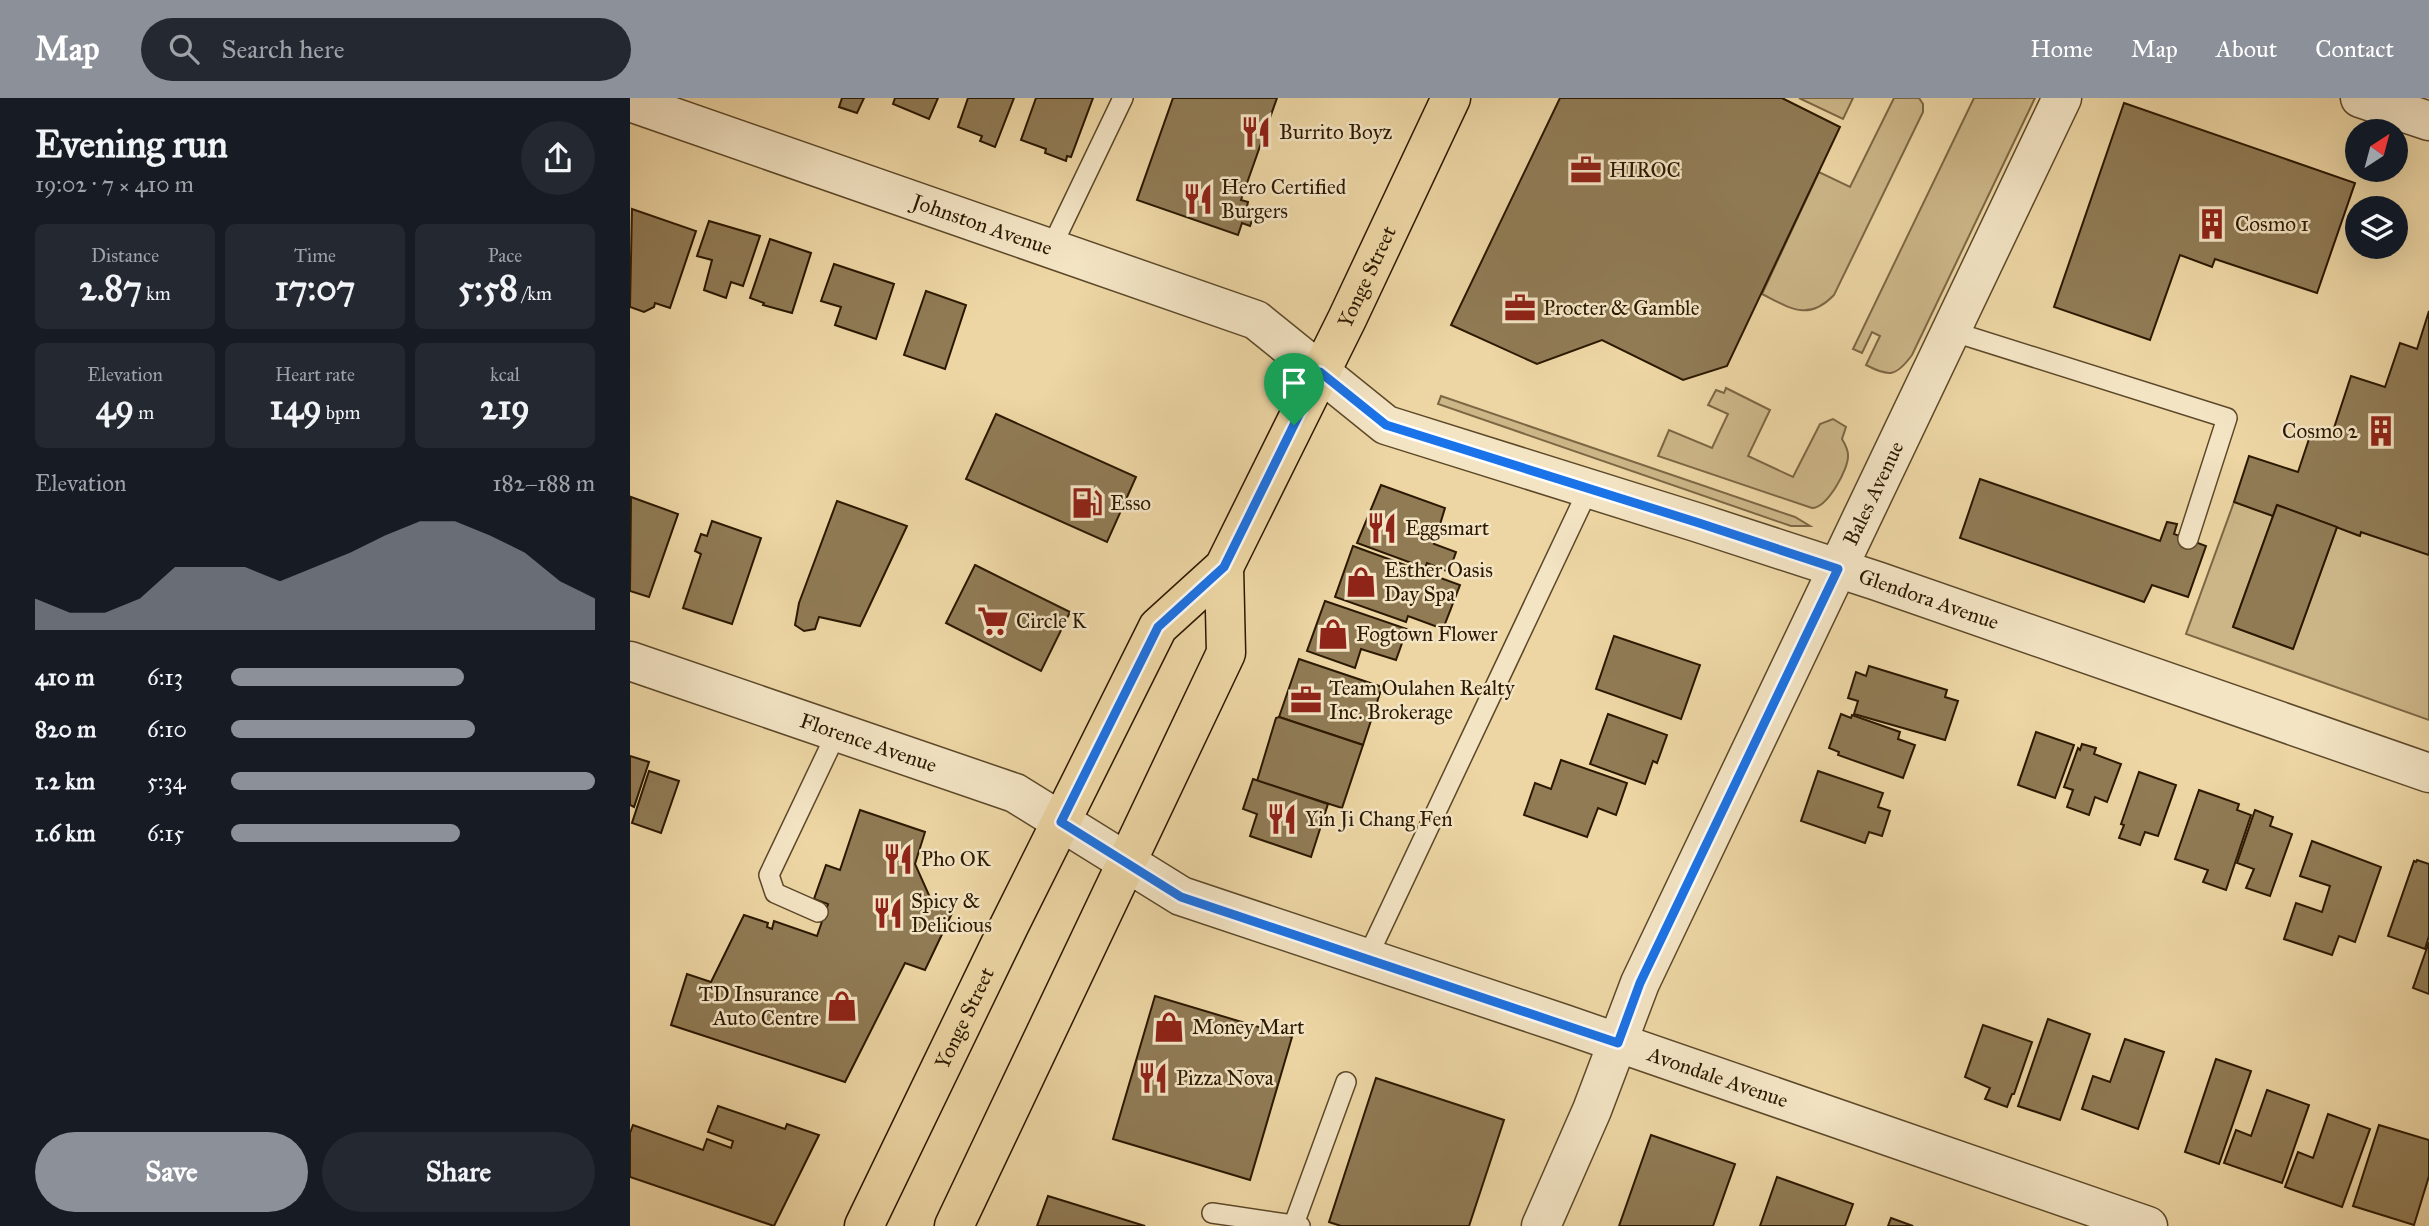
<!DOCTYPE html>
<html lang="en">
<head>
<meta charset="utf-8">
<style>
	:root { --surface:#171b24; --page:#242831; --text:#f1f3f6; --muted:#9ea1a6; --accent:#8c9099 }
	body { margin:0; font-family:"IM FELL Great Primer",serif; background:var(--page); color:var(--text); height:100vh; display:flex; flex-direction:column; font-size:26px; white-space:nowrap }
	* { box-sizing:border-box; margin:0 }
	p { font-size:23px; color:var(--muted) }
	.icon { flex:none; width:38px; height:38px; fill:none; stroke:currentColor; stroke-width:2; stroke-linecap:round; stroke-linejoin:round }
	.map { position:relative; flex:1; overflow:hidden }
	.side { display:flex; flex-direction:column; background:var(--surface); width:630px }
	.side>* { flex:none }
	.needle { width:46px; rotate:36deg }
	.buttons { position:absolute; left:1715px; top:21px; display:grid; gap:14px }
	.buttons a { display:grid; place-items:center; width:63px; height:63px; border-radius:50%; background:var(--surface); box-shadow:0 7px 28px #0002; font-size:35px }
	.pin { position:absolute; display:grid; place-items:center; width:60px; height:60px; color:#fff; margin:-72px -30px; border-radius:50% 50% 50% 0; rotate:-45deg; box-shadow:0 0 7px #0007 }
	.pin .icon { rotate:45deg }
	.round { display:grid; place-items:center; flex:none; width:74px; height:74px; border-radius:37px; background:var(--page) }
	.summary { display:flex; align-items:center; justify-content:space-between; height:119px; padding:0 35px }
	h1 { font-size:38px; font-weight:700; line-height:52px }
	.metrics { display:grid; grid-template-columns:repeat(3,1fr); gap:10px; height:119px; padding:7px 35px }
	.metrics div { display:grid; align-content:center; border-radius:10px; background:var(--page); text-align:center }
	.metrics b { font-size:35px; font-weight:700 }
	.metrics small { font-size:19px; font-weight:400 }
	.metrics p { font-size:19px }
	.chart { height:196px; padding:14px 35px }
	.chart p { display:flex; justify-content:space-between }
	.chart svg { width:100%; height:126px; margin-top:7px; fill:var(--accent); opacity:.7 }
	.button { display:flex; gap:14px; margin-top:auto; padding:14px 35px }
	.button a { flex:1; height:80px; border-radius:42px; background:var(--accent); color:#fff; font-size:28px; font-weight:700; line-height:80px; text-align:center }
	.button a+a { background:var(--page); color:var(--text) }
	ul { padding:0 35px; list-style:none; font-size:23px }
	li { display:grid; grid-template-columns:112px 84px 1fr; align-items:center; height:52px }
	li i { height:18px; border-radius:9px; background:var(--accent) }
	header { display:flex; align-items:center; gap:42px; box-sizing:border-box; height:98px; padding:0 35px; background:var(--accent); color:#fff }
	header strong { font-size:33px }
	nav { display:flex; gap:38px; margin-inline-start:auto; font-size:24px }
	.search { width:490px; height:63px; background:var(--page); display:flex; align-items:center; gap:18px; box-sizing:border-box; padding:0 24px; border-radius:38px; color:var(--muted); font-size:26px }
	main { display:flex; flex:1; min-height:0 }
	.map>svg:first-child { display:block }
	.green { fill:#ccb688; stroke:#7c6744; stroke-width:2 }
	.building { fill:#907b55; stroke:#2b1800; stroke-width:2 }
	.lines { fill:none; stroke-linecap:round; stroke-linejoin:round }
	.service-casing { stroke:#5c4829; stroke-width:22 }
	.minor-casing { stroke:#5c4829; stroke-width:41 }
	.primary-casing { stroke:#2b1800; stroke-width:41 }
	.service { stroke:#f3e4c4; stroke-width:19 }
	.minor { stroke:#f3e4c4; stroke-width:38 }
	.primary { stroke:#edd6a4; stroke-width:38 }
	.route-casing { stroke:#fff; stroke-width:14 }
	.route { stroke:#1a73e8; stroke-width:9 }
	.labels { text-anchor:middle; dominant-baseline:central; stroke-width:5; stroke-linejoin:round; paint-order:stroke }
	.poi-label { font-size:21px; fill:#2b1800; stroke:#f3e4c4; text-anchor:start }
	.street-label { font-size:21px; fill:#2b1800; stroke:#f3e4c4 }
</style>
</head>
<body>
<header>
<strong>Map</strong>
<div class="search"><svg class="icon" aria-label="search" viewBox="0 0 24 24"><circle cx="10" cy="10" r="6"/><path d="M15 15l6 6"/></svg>Search here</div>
<nav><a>Home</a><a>Map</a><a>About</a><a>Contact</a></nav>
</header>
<main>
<section class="side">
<div class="summary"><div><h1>Evening run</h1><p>19:02 · 7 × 410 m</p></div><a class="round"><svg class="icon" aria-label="share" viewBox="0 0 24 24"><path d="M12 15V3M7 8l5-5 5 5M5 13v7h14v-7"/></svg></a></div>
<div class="metrics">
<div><p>Distance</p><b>2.87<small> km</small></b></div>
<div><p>Time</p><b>17:07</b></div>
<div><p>Pace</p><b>5:58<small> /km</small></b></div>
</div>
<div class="metrics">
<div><p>Elevation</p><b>49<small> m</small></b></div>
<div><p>Heart rate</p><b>149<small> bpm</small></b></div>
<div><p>kcal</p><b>219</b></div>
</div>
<div class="chart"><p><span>Elevation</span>182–188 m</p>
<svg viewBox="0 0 160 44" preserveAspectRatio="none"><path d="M0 44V33L10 38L20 38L30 33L40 22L50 22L60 22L70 27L80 22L90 17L100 11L110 6L120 6L130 11L140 17L150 27L160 33V44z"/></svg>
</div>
<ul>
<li><b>410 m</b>6:13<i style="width:64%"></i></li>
<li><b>820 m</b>6:10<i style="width:67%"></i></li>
<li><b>1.2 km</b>5:34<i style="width:100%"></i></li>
<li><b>1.6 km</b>6:15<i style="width:63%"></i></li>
</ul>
<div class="button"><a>Save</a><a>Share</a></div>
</section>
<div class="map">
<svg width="1799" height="1128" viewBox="0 0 1799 1128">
	<rect width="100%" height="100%" fill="#edd6a4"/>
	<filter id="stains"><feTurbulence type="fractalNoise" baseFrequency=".00286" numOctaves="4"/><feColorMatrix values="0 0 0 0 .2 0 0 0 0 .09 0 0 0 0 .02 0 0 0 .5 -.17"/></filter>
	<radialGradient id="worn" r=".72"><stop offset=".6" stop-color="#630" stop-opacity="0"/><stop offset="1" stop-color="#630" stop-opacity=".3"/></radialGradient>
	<g class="green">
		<polygon points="1169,0 1223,0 1213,21"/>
		<path d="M 1264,0 L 1289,0 L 1293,6 L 1293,14 L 1204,197 C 1178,224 1160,210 1132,196 L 1189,74 L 1220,89 Z"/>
		<path d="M 1344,0 L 1405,0 L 1282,257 C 1266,279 1259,279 1236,267 L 1250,238 L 1242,234 L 1232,255 L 1223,251 Z"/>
		<path d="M 1096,290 L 1140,312 L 1118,358 L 1163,379 L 1190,326 L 1203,321 L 1216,329 L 1212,341 C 1215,346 1218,351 1218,357 C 1219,371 1197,410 1182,410 L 1028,358 L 1039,332 L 1082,350 L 1098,316 L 1078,307 L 1086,292 L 1094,295 Z"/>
		<polygon points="811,298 1165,419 1180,428 1161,428 808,306"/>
		<polygon points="1604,404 1643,418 1603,529 1663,551 1707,429 1729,438 1731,434 1799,457 1799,622 1556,536"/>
	</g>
	<g class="building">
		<polygon points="212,0 234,0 227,15 209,9"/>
		<polygon points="265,0 308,0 299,21 263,6"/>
		<polygon points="338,0 384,0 365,49 350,43 352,38 328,29"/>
		<polygon points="406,0 463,0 441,59 437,58 436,63 415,55 416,51 391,42"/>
		<polygon points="543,0 647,0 611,102 618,104 617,109 626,112 620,128 612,125 608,137 507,102"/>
		<polygon points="930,0 1152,0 1210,29 1097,268 1053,282 972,242 907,266 821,227"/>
		<polygon points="1494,5 1725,85 1687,195 1585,161 1582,169 1550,157 1520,242 1424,209"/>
		<polygon points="2,111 66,133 40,210 25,205 24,209 14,214 0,209"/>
		<polygon points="79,123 130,138 113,188 101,184 96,200 74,192 82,162 67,158"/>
		<polygon points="140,141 181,155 162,215 133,207 134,205 120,200"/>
		<polygon points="204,166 264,186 246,241 205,227 211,209 191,203"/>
		<polygon points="296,193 336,207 315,271 274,257"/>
		<polygon points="1799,213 1799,457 1731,434 1730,438 1647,407 1643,418 1604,404 1619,358 1668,374 1683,329 1702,336 1721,278 1755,289 1770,245 1787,251"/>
		<polygon points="366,316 506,379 477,444 336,381"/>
		<polygon points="1350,381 1530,443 1537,424 1547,426 1544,436 1576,448 1558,499 1522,487 1514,504 1330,440"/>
		<polygon points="751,387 815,410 804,446 826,454 819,474 797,465 795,470 727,445"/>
		<polygon points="1,399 48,416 19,499 0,493"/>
		<polygon points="207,403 277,428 230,528 189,519 185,531 174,533 165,527 169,505"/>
		<polygon points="1647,407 1707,429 1663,551 1603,529"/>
		<polygon points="82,423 131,440 102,526 53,510 71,456 65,453 71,436 77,438"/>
		<polygon points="723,448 830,487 813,531 778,518 776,524 705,499"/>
		<polygon points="345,467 440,514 411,573 316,525"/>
		<polygon points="695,503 777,531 766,562 731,551 725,570 677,553"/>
		<polygon points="984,538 1070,567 1051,621 966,591"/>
		<polygon points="669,561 752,589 733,647 649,619"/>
		<polygon points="1239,568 1317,592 1315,599 1328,603 1315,642 1224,616 1228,603 1218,600 1226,574 1236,578"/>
		<polygon points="978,616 1037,637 1027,665 1023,663 1015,686 960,666"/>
		<polygon points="1211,616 1221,620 1222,617 1270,634 1268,641 1285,647 1273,680 1208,657 1209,654 1199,650"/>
		<polygon points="649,619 733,647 712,710 627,683 646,620"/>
		<polygon points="1406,634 1444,647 1425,700 1388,687"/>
		<polygon points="1452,646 1466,650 1464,656 1491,666 1477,704 1465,699 1459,717 1437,709 1443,692 1434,689 1448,650 1450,652"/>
		<polygon points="0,658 19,664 4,709 0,707"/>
		<polygon points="931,662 997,685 986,717 968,710 957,739 894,717 905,685 921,691"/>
		<polygon points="19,673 49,683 31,735 2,725"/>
		<polygon points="1188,673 1253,695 1248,709 1260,713 1252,738 1239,734 1235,745 1171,723"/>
		<polygon points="1509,674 1546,687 1528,738 1515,734 1510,747 1489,740 1494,727 1491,726"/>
		<polygon points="623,681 698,706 681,759 620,738 627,716 613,711"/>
		<polygon points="1569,692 1609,706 1607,712 1621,717 1596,792 1573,784 1578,772 1545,761"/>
		<polygon points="230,712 295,734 285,766 302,804 324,811 295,872 275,865 215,984 41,927 57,876 81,884 114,817 138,825 137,829 142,831 144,823 187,838 198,806 184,801 196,767 210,772"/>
		<polygon points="1625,712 1643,719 1640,728 1662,736 1640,798 1616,790 1624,771 1607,765"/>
		<polygon points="1682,743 1751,769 1725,844 1709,838 1702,857 1654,841 1666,805 1692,814 1700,788 1670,778"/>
		<polygon points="1787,762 1799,766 1799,838 1795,851 1758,838 1784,763 1786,764"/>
		<polygon points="1799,844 1799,896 1783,890"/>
		<polygon points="525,898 662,939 620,1082 483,1041"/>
		<polygon points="1418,921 1460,936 1430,1022 1388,1008"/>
		<polygon points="1353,927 1402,944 1384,996 1382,996 1377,1009 1355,1001 1360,990 1335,979"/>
		<polygon points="1495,941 1534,954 1508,1031 1452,1011 1463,978 1480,984"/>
		<polygon points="1586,961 1621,973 1589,1066 1555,1054"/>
		<polygon points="746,980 874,1022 839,1128 711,1128 699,1124"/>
		<polygon points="1637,992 1679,1007 1652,1085 1594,1065 1606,1032 1621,1038"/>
		<polygon points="88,1008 155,1031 157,1026 189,1037 144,1128 0,1079 0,1035 3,1027 73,1052 77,1041 101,1050 103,1043 78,1034"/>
		<polygon points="1698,1016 1740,1031 1712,1109 1655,1089 1668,1054 1683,1060"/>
		<polygon points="1749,1027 1799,1042 1799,1078 1784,1127 1723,1108"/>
		<polygon points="1021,1037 1105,1066 1083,1128 989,1128"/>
		<polygon points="1147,1079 1223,1106 1215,1128 1130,1128"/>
		<polygon points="418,1098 515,1128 407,1128"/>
		<polygon points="1261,1120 1283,1128 1258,1128"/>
	</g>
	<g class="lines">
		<defs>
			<g id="service">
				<polyline points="421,150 493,0"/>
				<polyline points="1321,233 1597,320 1558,441"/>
				<polyline points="188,814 145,795 139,777 207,634"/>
				<polyline points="737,860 959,390"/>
				<polyline points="582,1115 670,1128"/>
				<polyline points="664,1126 716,984"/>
			</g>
			<g id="minor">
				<polyline points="1730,0 1799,23"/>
				<path id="s1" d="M 0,4 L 626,222 L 756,327 L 1069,425 L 1247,483 L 1799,675"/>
				<path id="s2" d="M 0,563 L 385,695 L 551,798 L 934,926 L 1518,1128"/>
				<path id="s3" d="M 911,1128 L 962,1012 L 1010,885 L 1432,0"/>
			</g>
			<g id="primary">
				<path id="s4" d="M 234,1128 L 379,828 L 528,529 L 594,469 L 717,221 L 821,0"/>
				<polyline points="324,1128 596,555 594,469"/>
			</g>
		</defs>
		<use href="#service" class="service-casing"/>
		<use href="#minor" class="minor-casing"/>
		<use href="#primary" class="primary-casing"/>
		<use href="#service" class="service"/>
		<use href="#minor" class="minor"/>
		<use href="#primary" class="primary"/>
	</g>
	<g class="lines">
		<defs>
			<polygon id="route" points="690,274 756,327 1069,425 1208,471 1010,885 988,945 551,799 431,724 528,529 594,469"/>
		</defs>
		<use href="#route" class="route-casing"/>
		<use href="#route" class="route"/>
	</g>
	<defs>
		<symbol id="restaurant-bare" viewBox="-9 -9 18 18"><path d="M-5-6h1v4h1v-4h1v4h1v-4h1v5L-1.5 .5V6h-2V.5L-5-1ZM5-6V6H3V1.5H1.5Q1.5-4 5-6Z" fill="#8f2418" stroke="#f3e4c4" stroke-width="2.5" paint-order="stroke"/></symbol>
		<symbol id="office-bare" viewBox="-9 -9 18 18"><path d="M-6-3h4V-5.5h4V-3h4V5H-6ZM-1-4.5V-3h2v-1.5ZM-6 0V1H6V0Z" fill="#8f2418" stroke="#f3e4c4" stroke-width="2.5" paint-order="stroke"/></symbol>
		<symbol id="building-bare" viewBox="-9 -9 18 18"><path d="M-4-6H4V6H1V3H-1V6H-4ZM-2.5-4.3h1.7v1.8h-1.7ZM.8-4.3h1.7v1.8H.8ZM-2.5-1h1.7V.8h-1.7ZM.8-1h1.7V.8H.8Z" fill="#8f2418" stroke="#f3e4c4" stroke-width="2.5" paint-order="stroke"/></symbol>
		<symbol id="fuel-bare" viewBox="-9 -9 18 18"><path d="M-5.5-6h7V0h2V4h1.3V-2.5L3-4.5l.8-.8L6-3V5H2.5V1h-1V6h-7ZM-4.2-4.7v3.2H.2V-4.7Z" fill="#8f2418" stroke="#f3e4c4" stroke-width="2.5" paint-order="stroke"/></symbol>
		<symbol id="shop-bare" viewBox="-9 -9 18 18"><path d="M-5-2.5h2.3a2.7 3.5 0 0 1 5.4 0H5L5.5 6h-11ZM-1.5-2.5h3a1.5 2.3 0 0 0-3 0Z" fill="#8f2418" stroke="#f3e4c4" stroke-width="2.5" paint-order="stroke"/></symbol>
		<symbol id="supermarket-bare" viewBox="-9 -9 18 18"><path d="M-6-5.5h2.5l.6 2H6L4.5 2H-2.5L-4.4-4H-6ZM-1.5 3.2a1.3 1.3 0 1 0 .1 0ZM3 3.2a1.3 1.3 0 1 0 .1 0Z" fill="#8f2418" stroke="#f3e4c4" stroke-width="2.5" paint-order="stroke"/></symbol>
	</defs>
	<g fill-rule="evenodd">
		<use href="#restaurant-bare" x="604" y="12" width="44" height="44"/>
		<use href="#office-bare" x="934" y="50" width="44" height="44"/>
		<use href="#restaurant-bare" x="546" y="79" width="44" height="44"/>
		<use href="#building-bare" x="1560" y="104" width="44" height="44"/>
		<use href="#office-bare" x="868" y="188" width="44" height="44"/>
		<use href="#building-bare" x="1729" y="311" width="44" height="44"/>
		<use href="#fuel-bare" x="435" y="383" width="44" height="44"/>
		<use href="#restaurant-bare" x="730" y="408" width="44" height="44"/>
		<use href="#shop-bare" x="709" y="462" width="44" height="44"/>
		<use href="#supermarket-bare" x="341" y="501" width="44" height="44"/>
		<use href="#shop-bare" x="681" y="514" width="44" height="44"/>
		<use href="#office-bare" x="654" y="580" width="44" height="44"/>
		<use href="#restaurant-bare" x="630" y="699" width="44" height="44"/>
		<use href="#restaurant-bare" x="246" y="739" width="44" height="44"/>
		<use href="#restaurant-bare" x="236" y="793" width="44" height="44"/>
		<use href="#shop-bare" x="190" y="886" width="44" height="44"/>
		<use href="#shop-bare" x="517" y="907" width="44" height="44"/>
		<use href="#restaurant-bare" x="501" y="958" width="44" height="44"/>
	</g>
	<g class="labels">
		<g class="poi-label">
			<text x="649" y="34">Burrito Boyz</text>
			<text x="979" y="72">HIROC</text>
			<text x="591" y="89">Hero Certified<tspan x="591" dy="24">Burgers</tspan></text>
			<text x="1605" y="126">Cosmo 1</text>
			<text x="913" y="210">Procter &amp; Gamble</text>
			<text x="1728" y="333" text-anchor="end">Cosmo 2</text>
			<text x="480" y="405">Esso</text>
			<text x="775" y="430">Eggsmart</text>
			<text x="754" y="472">Esther Oasis<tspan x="754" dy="24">Day Spa</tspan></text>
			<text x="386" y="523">Circle K</text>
			<text x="726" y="536">Fogtown Flower</text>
			<text x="699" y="590">Team Oulahen Realty<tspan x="699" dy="24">Inc. Brokerage</tspan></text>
			<text x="675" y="721">Yin Ji Chang Fen</text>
			<text x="291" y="761">Pho OK</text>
			<text x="281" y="803">Spicy &amp;<tspan x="281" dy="24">Delicious</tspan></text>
			<text x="189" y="896" text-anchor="end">TD Insurance<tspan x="189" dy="24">Auto Centre</tspan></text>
			<text x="562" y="929">Money Mart</text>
			<text x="546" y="980">Pizza Nova</text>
		</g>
		<g class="street-label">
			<text stroke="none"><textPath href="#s1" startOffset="373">Johnston Avenue</textPath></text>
			<text stroke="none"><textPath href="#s4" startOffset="1080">Yonge Street</textPath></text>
			<text stroke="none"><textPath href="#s3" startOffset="805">Bales Avenue</textPath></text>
			<text stroke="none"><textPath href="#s1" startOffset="1400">Glendora Avenue</textPath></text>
			<text stroke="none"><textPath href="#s2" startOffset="252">Florence Avenue</textPath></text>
			<text stroke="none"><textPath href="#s4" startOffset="231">Yonge Street</textPath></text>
			<text stroke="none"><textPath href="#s2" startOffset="1169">Avondale Avenue</textPath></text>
		</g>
	</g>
	<rect width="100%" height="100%" filter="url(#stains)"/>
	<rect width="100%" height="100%" fill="url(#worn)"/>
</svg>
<div class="buttons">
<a><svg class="needle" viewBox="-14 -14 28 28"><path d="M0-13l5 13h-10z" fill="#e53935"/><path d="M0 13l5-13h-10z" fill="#9ea1a6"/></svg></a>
<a><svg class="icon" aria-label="layers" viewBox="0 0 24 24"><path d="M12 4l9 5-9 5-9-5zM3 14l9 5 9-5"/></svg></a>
</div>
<div class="pin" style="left:664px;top:327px;background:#1e9e55"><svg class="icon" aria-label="arrive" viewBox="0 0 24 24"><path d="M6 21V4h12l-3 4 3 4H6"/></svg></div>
</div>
</main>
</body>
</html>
